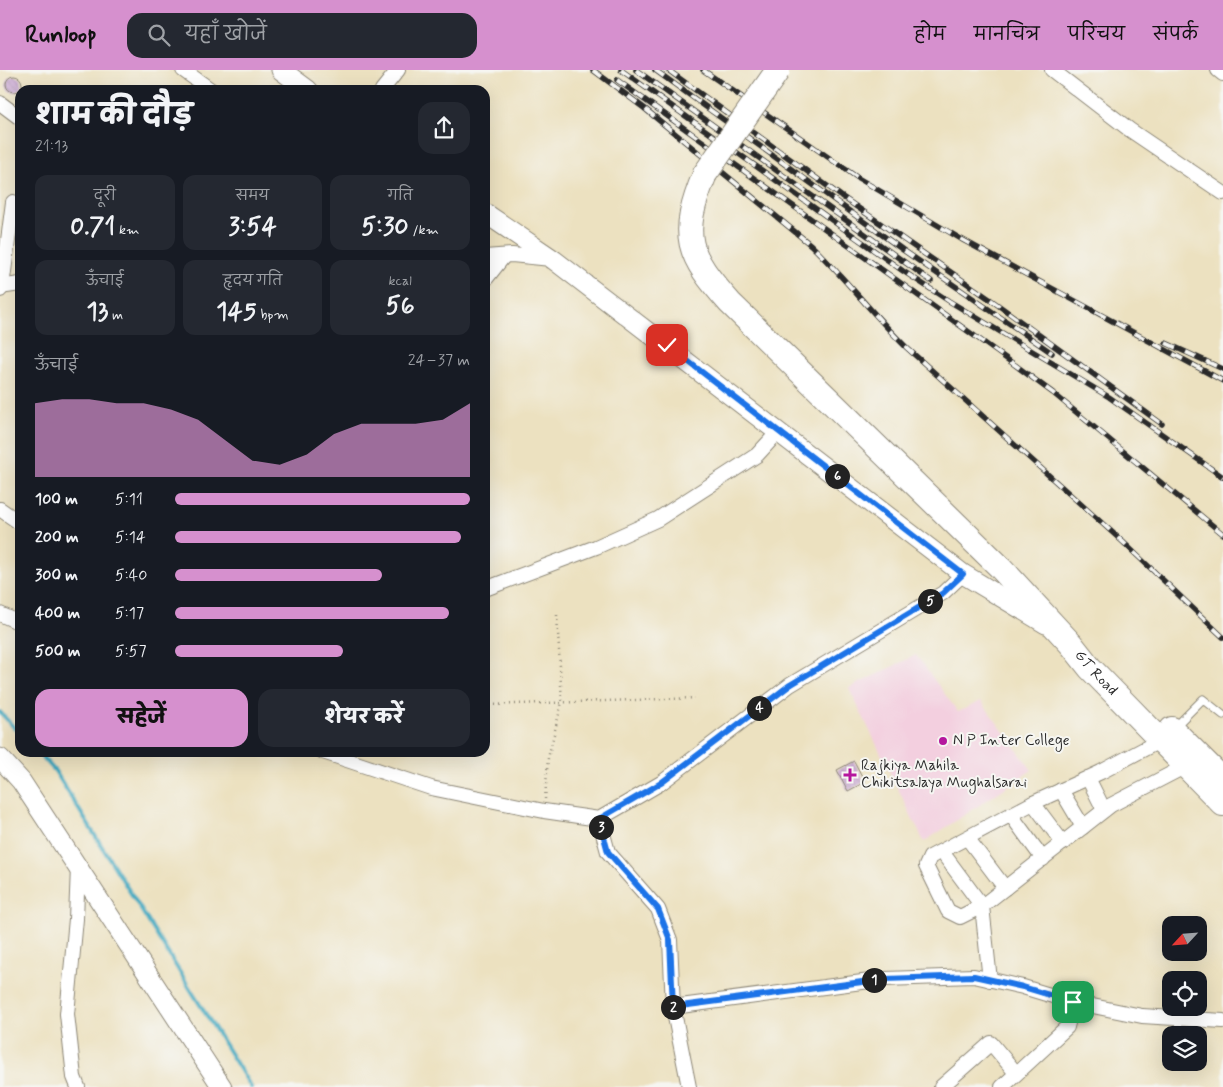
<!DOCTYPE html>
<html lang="hi">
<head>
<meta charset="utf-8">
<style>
	:root { --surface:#171b24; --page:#242831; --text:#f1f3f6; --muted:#9ea1a6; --accent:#d690ce }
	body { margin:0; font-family:Mynerve,"Playpen Sans Deva",sans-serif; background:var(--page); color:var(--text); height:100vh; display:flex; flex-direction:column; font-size:19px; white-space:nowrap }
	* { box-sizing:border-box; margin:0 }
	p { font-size:16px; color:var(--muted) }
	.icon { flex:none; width:28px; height:28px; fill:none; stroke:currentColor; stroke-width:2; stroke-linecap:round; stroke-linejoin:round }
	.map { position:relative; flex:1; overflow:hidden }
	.side { position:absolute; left:15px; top:15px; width:475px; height:672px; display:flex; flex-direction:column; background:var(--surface); border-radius:15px; box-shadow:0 5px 20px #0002 }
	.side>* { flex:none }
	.needle { width:32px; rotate:244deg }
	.buttons { position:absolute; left:1162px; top:846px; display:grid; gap:10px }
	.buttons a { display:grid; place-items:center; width:45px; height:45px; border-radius:10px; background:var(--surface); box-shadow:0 5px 20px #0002; font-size:25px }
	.pin { position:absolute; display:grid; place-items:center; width:42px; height:42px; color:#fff; margin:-21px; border-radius:10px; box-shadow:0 2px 8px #0006 }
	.km { position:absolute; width:25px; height:25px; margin:-12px; border-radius:50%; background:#222; color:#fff; font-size:14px; line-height:25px; text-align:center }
	.round { display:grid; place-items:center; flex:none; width:52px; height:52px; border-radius:15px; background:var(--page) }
	.summary { display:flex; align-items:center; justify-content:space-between; height:85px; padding:0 20px }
	h1 { font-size:28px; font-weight:800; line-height:38px }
	.figures { display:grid; grid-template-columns:repeat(3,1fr); gap:8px; height:85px; padding:5px 20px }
	.figures div { display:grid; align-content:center; border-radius:12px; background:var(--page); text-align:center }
	.figures b { font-size:25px; font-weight:800 }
	.figures small { font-size:14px; font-weight:400 }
	.figures p { font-size:14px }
	.chart { height:140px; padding:10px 20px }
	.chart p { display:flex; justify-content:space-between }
	.chart svg { width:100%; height:90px; margin-top:5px; fill:var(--accent); opacity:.7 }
	.primary-button { display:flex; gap:10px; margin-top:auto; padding:10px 20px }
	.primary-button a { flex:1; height:58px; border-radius:15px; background:var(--accent); color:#111; font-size:20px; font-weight:800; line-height:58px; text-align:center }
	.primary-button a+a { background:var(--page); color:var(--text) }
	ul { padding:0 20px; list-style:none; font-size:16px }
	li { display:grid; grid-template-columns:80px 60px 1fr; align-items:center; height:38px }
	li i { height:12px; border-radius:6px; background:var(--accent) }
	header { display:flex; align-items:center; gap:30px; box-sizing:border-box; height:70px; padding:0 25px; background:var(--accent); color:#111 }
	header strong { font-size:24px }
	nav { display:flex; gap:28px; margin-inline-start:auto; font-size:18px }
	.search { width:350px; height:45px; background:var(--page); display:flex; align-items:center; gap:12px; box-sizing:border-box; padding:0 18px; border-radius:15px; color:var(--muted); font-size:19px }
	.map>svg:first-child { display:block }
	.built { fill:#f3cfdf }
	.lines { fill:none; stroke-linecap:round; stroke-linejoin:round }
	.stream { stroke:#3fa8bf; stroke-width:4 }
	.building { fill:url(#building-back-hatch) }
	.lane-casing { stroke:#8c8676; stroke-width:9 }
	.street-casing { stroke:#8c8676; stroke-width:16 }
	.secondary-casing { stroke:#8c8676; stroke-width:21 }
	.highway-casing { stroke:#8c8676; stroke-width:26 }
	.path { stroke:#8c8676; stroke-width:2.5; stroke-dasharray:1 4; stroke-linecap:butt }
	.lane { stroke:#fff; stroke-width:7 }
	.street { stroke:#fff; stroke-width:14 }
	.secondary { stroke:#fff; stroke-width:19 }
	.highway { stroke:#fff; stroke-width:24 }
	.rail-casing { stroke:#2b2b2b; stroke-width:5.5 }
	.rail { stroke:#f6f6f2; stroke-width:4; stroke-dasharray:11; stroke-linecap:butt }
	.highway-bridge-casing { stroke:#8c8676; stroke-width:26; stroke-linecap:butt }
	.highway-bridge { stroke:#fff; stroke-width:24 }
	.route-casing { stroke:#fff; stroke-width:10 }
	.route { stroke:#1a73e8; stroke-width:6 }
	.poi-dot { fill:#b5179e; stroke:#f6f6f2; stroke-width:2 }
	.labels { text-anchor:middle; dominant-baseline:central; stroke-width:4; stroke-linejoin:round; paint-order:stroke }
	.street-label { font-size:15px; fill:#2b2b2b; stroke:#f6f6f2 }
	.poi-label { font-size:15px; fill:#2b2b2b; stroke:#f6f6f2; text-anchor:start }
</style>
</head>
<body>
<header>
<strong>Runloop</strong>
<div class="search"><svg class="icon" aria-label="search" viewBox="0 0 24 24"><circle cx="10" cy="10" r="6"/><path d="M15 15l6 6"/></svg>यहाँ खोजें</div>
<nav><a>होम</a><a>मानचित्र</a><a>परिचय</a><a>संपर्क</a></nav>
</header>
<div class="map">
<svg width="1223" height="1017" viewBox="0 0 1223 1017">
	<defs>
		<pattern id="building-back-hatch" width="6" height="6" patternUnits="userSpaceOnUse" patternTransform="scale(1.25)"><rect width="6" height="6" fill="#c39dcd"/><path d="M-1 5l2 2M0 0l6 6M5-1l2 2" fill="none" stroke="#9f80a7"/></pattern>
	</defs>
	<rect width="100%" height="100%" fill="#f6f6f2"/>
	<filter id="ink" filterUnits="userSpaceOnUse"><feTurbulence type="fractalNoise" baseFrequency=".02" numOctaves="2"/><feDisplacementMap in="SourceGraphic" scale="10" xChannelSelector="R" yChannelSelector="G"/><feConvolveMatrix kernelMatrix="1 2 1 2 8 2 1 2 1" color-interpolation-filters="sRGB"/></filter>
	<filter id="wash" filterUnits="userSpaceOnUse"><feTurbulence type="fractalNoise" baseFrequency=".0096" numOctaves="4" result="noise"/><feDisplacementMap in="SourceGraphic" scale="20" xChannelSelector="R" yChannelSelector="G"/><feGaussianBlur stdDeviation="1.12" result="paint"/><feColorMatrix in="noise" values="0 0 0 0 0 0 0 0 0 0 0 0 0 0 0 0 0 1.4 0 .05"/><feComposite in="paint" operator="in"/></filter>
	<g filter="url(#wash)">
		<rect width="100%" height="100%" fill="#ece1c0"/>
		<polygon class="built" points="916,585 958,642 981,631 1032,700 924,772 849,618"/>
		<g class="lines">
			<g class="stream">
				<polyline points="0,642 20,664"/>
				<polyline points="38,682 55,701 251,1017"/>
			</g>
		</g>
		<g id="blocks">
			<g class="building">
				<circle cx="14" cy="14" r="8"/>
				<polygon points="854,691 865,712 848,721 837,700"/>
			</g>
		</g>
	</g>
	<g filter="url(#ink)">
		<use href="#blocks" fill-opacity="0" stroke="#8c8676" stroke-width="1"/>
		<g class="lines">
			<defs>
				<polyline id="lane" points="1176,656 1203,629 1223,645"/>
				<g id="street">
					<polyline points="183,0 211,20"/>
					<polyline points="1052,0 1130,60 1223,123"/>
					<polyline points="1218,0 1223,4"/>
					<polyline points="382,20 398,0"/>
					<polyline points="0,33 20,48"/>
					<polyline points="485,187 512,185 551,189"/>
					<polyline points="485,210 504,186"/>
					<polyline points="0,217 20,214"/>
					<polyline points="0,220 2,217 13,132"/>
					<polyline points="0,439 20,453"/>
					<polyline points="485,519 596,477 658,449 757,385 779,361"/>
					<polyline points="0,544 20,553"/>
					<polyline points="1161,670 1101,702 1033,733 930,787 926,796 948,841 960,847 982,836 1111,735 1186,696"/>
					<polyline points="323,682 431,718 544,741 599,749 661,713 790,615 943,523 963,504"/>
					<polyline points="1088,708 1104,740"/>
					<polyline points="1061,720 1083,757"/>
					<polyline points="1033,733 1063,773"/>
					<polyline points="1011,745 1043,789"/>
					<polyline points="599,749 608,782 658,839 670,870 673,937"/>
					<polyline points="968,769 1005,818"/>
					<polyline points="942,782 982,836 990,910"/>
					<polyline points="78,797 76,849 67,944 74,1007 78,1017"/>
					<polyline points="689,1017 673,937 885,909 974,906 1023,917 1073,932 1142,946 1223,951"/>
					<polyline points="941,1017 991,973 1016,1003"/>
					<polyline points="1002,1017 1067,957 1073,932"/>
				</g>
				<g id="secondary">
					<polyline points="281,0 308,20"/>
					<polyline points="485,143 554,190 963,504 1046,554"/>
					<polyline points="0,688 21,711 222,1017"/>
				</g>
				<g id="highway">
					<path id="s1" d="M 705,104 C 679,166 687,185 730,233 L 1000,497 L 1071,574 L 1090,598 L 1223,734"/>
					<polyline points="1172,659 1223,710"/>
				</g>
			</defs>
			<use href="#lane" class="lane-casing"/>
			<use href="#street" class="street-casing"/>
			<use href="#secondary" class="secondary-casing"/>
			<use href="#highway" class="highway-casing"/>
			<g class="path">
				<polyline points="485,635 695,628"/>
				<polyline points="545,729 548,688 562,632 557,545"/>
			</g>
			<use href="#lane" class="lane"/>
			<use href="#street" class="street"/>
			<use href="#secondary" class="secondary"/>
			<use href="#highway" class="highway"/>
			<defs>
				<g id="rail">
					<path d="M 593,0 L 644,38 L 811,175 C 845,208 874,246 907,278 L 1123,472 L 1223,567"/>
					<polyline points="621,0 903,201 949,231 1109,327 1223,407"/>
					<polyline points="636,0 931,211"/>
					<polyline points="655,0 903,180 1052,283"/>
					<polyline points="668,0 841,126 991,230 1162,354"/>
					<polyline points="703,0 858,108 961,169 1223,311"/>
					<polyline points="617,10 1011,292 1053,323 1223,464"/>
					<polyline points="1166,273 1223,299"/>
				</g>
			</defs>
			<use href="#rail" class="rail-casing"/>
			<use href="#rail" class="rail"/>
			<defs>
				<polyline id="highway-bridge" points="705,104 778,0"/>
			</defs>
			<use href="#highway-bridge" class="highway-bridge-casing"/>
			<use href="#highway-bridge" class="highway-bridge"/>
		</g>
	</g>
	<g class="lines" filter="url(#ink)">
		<defs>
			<polyline id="route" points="667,275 963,504 943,523 790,615 661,713 599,749 608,782 658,839 670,870 673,937 885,909 974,906 1023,917 1073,932"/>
		</defs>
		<use href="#route" class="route-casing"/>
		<use href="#route" class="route"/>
	</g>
	<g class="poi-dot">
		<circle cx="943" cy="671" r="5"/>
		<path d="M847.5 697.5h5v5h5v5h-5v5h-5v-5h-5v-5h5z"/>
	</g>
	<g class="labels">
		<g class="street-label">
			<text stroke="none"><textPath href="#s1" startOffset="664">GT Road</textPath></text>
		</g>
		<g class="poi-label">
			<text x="953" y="671">N P Inter College</text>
			<text x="861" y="696">Rajkiya Mahila<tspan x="861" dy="17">Chikitsalaya Mughalsarai</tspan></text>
		</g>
	</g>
</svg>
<div class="buttons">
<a><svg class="needle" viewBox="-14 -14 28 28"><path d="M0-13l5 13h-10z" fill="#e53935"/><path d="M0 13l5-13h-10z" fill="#9ea1a6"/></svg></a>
<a><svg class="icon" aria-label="locate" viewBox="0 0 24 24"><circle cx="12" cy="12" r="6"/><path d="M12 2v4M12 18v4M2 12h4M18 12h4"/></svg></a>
<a><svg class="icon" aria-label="layers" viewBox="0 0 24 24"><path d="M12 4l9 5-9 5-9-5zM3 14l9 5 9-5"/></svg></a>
</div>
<div class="pin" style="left:1073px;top:932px;background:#1e9e55"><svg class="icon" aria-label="arrive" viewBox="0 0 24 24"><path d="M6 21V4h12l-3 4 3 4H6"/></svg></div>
<div class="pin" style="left:667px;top:275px;background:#d93025"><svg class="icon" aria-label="check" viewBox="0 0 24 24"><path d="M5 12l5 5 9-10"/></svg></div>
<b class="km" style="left:874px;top:910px">1</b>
<b class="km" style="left:673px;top:937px">2</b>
<b class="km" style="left:601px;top:757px">3</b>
<b class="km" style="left:759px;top:638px">4</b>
<b class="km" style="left:930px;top:531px">5</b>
<b class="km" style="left:837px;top:406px">6</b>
<section class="side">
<div class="summary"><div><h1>शाम की दौड़</h1><p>21:13</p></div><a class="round"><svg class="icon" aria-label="share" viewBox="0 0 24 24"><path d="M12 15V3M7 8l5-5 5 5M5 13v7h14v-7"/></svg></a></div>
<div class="figures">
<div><p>दूरी</p><b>0.71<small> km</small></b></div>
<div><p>समय</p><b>3:54</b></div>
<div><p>गति</p><b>5:30<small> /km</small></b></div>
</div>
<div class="figures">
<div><p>ऊँचाई</p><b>13<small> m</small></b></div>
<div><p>हृदय गति</p><b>145<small> bpm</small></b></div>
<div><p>kcal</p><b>56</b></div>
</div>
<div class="chart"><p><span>ऊँचाई</span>24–37 m</p>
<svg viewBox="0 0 160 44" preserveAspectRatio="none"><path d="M0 44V8L10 6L20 6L30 8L40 8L50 11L60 16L70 26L80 36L90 38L100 33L110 23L120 18L130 18L140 18L150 16L160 8V44z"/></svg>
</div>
<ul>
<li><b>100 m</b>5:11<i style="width:100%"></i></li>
<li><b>200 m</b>5:14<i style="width:97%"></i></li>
<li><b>300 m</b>5:40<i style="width:70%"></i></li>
<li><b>400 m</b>5:17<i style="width:93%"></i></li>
<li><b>500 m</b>5:57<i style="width:57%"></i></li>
</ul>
<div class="primary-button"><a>सहेजें</a><a>शेयर करें</a></div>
</section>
</div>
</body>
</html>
